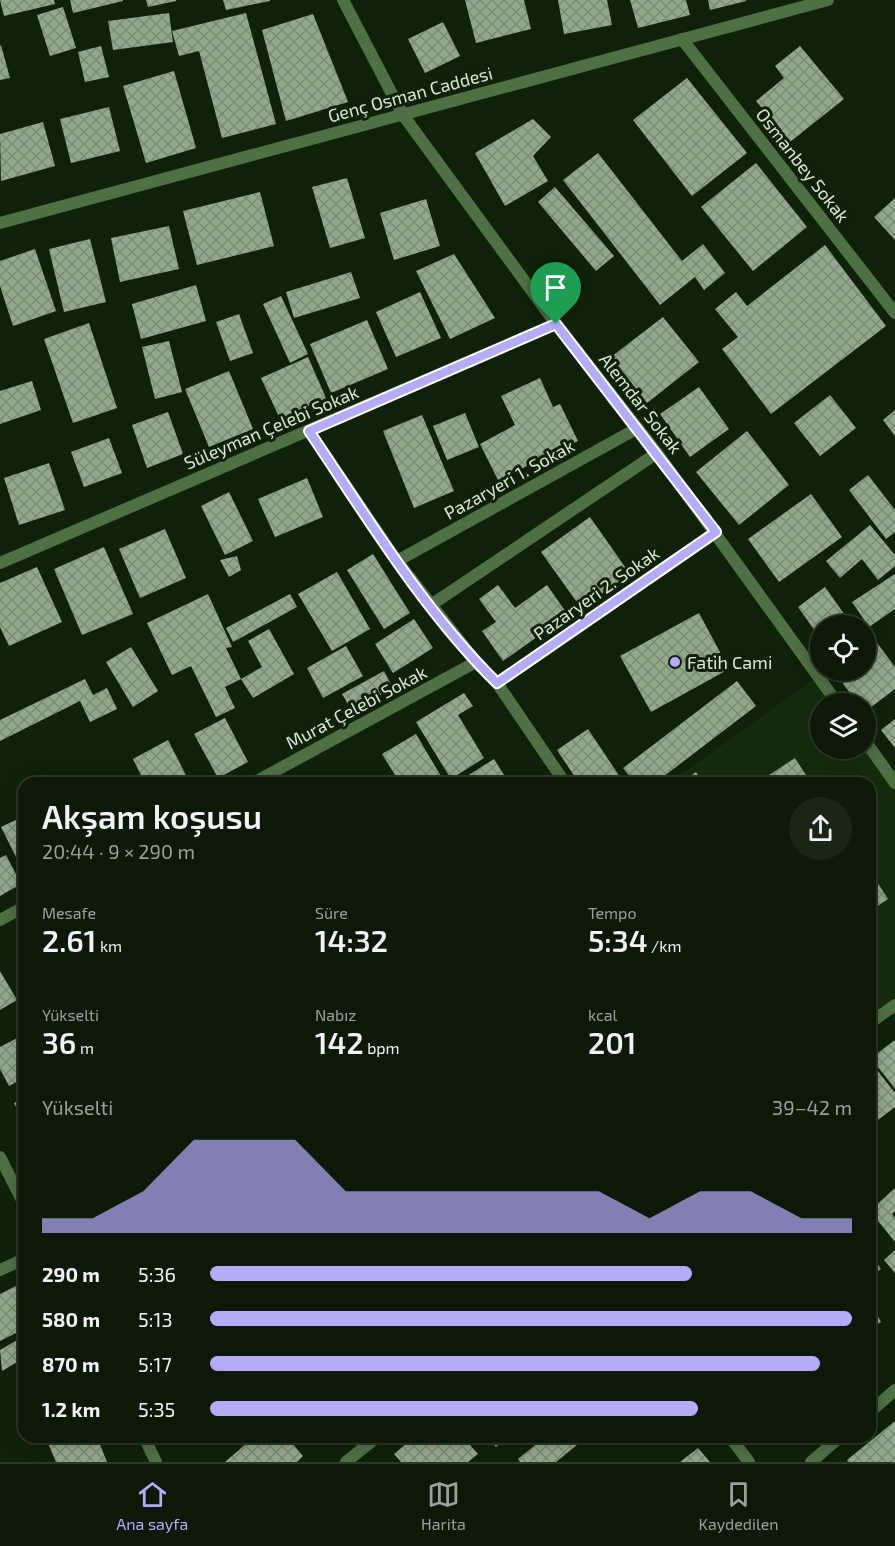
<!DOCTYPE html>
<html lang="tr">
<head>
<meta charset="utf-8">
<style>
	:root { --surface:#0c1907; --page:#1a2615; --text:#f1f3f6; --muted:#9aa09b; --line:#2c3828; --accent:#b4acf9 }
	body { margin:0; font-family:"Exo 2",sans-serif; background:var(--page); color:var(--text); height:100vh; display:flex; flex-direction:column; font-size:22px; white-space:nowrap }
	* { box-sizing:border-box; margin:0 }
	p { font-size:20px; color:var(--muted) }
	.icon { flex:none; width:33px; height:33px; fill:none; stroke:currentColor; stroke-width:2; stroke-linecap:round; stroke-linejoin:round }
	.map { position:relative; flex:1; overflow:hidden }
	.side { position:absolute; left:18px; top:777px; width:858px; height:666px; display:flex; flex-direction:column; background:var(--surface); border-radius:18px; box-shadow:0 3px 15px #0003,0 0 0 2px var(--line) }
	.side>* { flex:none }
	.fabs { position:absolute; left:810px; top:615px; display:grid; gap:12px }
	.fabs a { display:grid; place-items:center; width:66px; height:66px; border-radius:50%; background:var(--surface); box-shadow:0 3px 15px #0003,0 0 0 2px var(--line); font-size:30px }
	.pin { position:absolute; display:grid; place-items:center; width:51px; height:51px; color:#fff; margin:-62px -26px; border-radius:50% 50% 50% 0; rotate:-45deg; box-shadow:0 0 6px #0007 }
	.pin .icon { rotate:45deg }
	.round { display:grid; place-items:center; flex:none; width:63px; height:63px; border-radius:32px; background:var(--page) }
	.summary { display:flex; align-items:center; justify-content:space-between; height:102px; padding:0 24px }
	h1 { font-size:33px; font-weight:600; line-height:45px }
	.figures { display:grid; grid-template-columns:repeat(3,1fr); gap:9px; height:102px; padding:6px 24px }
	.figures div { display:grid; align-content:center }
	.figures b { font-size:30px; font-weight:600 }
	.figures small { font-size:16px; font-weight:400 }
	.figures p { font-size:16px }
	.chart { height:168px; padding:12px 24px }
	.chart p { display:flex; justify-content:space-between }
	.chart svg { width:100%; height:108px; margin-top:6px; fill:var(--accent); opacity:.7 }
	ul { padding:0 24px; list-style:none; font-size:20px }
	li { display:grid; grid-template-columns:96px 72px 1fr; align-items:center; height:45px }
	li i { height:15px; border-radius:8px; background:var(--accent) }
	.tab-bar { display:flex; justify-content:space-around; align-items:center; height:84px; border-top:2px solid var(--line); background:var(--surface); font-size:16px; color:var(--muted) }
	.tab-bar a { display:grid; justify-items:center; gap:3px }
	.tab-bar .active { color:var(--accent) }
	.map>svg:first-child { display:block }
	.built { fill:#162b0e }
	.building { fill:url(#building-cross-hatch) }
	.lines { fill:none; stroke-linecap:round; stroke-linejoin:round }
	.minor { stroke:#4f6f44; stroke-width:12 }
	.tertiary { stroke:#4f6f44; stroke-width:12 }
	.route-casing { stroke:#fff; stroke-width:12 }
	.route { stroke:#b4acf9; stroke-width:8 }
	.poi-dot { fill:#b4acf9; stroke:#102109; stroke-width:2 }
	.labels { text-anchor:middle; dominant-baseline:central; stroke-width:6; stroke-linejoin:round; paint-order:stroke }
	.street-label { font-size:18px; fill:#dbe6d7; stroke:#102109 }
	.poi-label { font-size:18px; fill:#dbe6d7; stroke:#102109; text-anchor:start }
</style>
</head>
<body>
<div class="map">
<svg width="895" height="1462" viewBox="0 0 895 1462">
	<defs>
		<pattern id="building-cross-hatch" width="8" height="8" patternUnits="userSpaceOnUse" patternTransform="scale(1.5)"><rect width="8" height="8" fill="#92a88b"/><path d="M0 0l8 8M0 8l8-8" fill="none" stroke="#7a8a74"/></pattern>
	</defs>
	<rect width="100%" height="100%" fill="#102109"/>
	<polygon class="built" points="818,676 838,703 820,704 820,748 866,748 895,783 895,1005 870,1023 870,783 669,783"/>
	<g class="building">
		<polygon points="0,0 54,0 55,4 4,16"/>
		<polygon points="70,0 123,0 123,1 73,13"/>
		<polygon points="146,0 176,0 176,1 148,7"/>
		<polygon points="223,0 270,0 270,1 226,10"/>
		<polygon points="465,0 524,0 531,29 476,43"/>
		<polygon points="558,0 607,0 612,25 564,34"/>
		<polygon points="630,0 686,0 690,15 638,28"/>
		<polygon points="708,0 746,0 746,1 710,10"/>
		<polygon points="63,7 76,48 50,56 37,15"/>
		<polygon points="169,13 173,42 113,50 108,21"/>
		<polygon points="246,13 276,124 222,138 199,51 179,56 172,31"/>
		<polygon points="313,14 348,102 286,121 262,30"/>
		<polygon points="443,22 460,56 425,73 408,39"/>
		<polygon points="1,45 10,78 0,80 0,46"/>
		<polygon points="101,46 109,77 85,82 78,52"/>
		<polygon points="800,46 844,99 790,142 756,101 784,78 775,66"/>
		<polygon points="174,71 196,148 146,163 123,86"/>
		<polygon points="687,78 747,153 692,196 633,120"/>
		<polygon points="109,107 120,151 71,163 60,119"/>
		<polygon points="533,119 551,137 533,156 548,181 505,206 475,153"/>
		<polygon points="43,122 55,166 1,181 0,134"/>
		<polygon points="598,153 682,261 703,244 725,273 704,290 695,277 660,305 563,180"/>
		<polygon points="756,163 807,227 753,271 701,207"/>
		<polygon points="347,178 365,238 330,248 312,187"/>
		<polygon points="555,187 614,256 596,271 538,202"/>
		<polygon points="260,192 274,246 197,265 183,211"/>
		<polygon points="895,198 895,240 874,217"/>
		<polygon points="426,199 440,246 394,260 380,213"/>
		<polygon points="169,226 179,269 120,282 111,238"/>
		<polygon points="90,239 106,302 64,312 49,249"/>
		<polygon points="825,245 886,326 771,414 722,349 738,337 715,309 736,292 747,306"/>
		<polygon points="35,249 56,311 13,326 0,286 0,261"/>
		<polygon points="454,254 495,318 450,339 416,271"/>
		<polygon points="351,272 360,298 294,318 286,292"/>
		<polygon points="196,285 206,321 141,339 132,304"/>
		<polygon points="420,292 441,338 396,357 376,312"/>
		<polygon points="281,296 308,354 290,363 263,304"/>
		<polygon points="239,314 253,353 230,361 216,322"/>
		<polygon points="663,317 699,362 647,403 611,357"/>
		<polygon points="367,320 388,369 331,393 310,344"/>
		<polygon points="89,323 117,408 73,423 44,339"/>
		<polygon points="169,341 182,392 155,399 142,347"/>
		<polygon points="308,357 326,398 280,419 261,378"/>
		<polygon points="229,371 253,429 209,447 185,389"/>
		<polygon points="540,378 553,407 560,404 578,441 498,480 480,444 515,425 501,396"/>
		<polygon points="32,381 41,410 0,424 0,391"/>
		<polygon points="699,387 729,429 690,457 660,414"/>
		<polygon points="830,395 856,428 820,456 794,423"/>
		<polygon points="895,410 895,436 883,420"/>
		<polygon points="168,412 183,454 147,468 132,425"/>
		<polygon points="465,413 479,447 447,460 433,426"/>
		<polygon points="422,415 454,491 414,508 383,431"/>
		<polygon points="747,431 789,485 739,525 696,472"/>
		<polygon points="109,438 122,473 84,487 71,452"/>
		<polygon points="49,463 65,510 19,525 4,478"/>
		<polygon points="868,475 895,510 895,532 886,539 849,490"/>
		<polygon points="307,478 323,517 275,537 258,499"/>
		<polygon points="229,492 253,541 225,555 201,506"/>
		<polygon points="811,494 842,537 779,582 748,539"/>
		<polygon points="590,517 630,574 581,608 541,552"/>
		<polygon points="870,525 895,555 895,566 878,580 862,559 840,578 826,561"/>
		<polygon points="165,529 186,578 140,598 119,549"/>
		<polygon points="104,547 133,614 82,635 54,569"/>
		<polygon points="373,554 410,613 384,629 347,570"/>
		<polygon points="237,556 241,570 229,577 220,560"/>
		<polygon points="37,567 62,622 9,646 0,627 0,583"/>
		<polygon points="337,572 370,629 332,651 298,594"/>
		<polygon points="895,574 895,609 869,627 852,602"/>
		<polygon points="498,585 515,608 547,585 568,615 503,661 482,631 496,622 479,599"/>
		<polygon points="825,587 852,625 820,626 820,638 798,607"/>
		<polygon points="208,594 232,647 226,648 241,679 225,687 235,708 216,717 191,666 172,675 147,623"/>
		<polygon points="290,594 297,607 233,642 226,628"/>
		<polygon points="699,613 729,669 651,712 620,656"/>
		<polygon points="414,619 433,648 393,673 375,644"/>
		<polygon points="269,629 294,674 253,698 241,679 262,667 248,641"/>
		<polygon points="872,636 895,667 895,689 866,711 866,704 858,704 833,670 866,670 866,641"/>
		<polygon points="346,646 363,676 323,698 307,668"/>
		<polygon points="131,647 158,691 133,707 106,662"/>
		<polygon points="384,671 393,688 352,711 342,694"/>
		<polygon points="85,679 93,695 107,688 117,709 90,722 80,701 0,741 0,720"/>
		<polygon points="737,681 756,706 655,783 635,783 623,768"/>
		<polygon points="464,693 473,706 458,715 484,758 451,779 416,722"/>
		<polygon points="225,718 248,762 218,778 194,734"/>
		<polygon points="895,719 895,748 881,730"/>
		<polygon points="588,729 624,783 579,783 557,750"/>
		<polygon points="416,734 445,783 400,783 382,754"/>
		<polygon points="168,740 190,783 145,783 133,759"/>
		<polygon points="795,758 811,783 757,783"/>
		<polygon points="494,759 509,783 456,783"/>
		<polygon points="696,772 704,783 681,783"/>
		<polygon points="24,816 24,873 1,827"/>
		<polygon points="6,855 21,884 0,896 0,858"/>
		<polygon points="870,871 888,899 870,911"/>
		<polygon points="0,971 17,1000 0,1010"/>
		<polygon points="23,1035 24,1078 9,1086 0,1069 0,1047"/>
		<polygon points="895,1040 895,1089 871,1058"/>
		<polygon points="870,1061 895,1093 895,1107 870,1126"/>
		<polygon points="24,1098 24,1122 14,1103"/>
		<polygon points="895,1188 895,1211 892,1214 895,1218 895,1242 870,1211"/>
		<polygon points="895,1250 895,1273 884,1260"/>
		<polygon points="870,1253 881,1269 870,1277"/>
		<polygon points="24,1282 24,1329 0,1341 0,1294"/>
		<polygon points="870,1302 881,1322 870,1329"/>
		<polygon points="24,1336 24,1358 2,1371 0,1350"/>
		<polygon points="895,1421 895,1462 848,1462 847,1460"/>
		<polygon points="62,1437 97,1437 107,1462 56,1462 48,1443"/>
		<polygon points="254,1437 287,1437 303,1456 297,1462 225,1462"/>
		<polygon points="414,1437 463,1437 478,1454 468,1462 401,1462 394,1454"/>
		<polygon points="487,1437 508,1437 496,1447"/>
		<polygon points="545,1437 581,1437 583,1440 556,1462 520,1462 518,1459"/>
		<polygon points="698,1448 710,1462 680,1462"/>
	</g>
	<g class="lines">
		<g class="minor">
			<polyline points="343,0 403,115 556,324 657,453 838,704"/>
			<polyline points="682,39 895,313"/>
			<polyline points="309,431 397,561 476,662 497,683 565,783"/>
			<polyline points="397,561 638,428"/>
			<polyline points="0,563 556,324"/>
			<polyline points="431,605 657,453"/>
			<polyline points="497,683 716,532"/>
			<polyline points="866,742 895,783"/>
			<polyline points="253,783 476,662"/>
			<polyline points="0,920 24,907"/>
			<polyline points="870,1023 895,1005"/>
			<polyline points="0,1157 24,1204"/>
			<polyline points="0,1270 24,1259"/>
			<polyline points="144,1437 156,1462"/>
			<polyline points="730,1437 749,1462"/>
			<polyline points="346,1462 377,1437"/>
		</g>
		<g class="tertiary">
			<polyline points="0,223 828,0"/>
			<polyline points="870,1412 895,1390"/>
			<polyline points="811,1462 840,1437"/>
		</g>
	</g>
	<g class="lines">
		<defs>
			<path id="route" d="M 556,324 L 716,532 L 497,683 C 423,610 367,517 309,431 Z"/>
		</defs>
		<use href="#route" class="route-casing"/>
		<use href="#route" class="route"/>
	</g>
	<circle class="poi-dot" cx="675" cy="662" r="6"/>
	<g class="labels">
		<g class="street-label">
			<text transform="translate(410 94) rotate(-15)">Genç Osman Caddesi</text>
			<text transform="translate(803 165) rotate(52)">Osmanbey Sokak</text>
			<text transform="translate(641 403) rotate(52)">Alemdar Sokak</text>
			<text transform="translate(271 427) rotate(-23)">Süleyman Çelebi Sokak</text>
			<text transform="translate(509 479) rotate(-29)">Pazaryeri 1. Sokak</text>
			<text transform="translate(596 593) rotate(-35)">Pazaryeri 2. Sokak</text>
			<text transform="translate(356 707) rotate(-28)">Murat Çelebi Sokak</text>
		</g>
		<g class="poi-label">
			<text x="687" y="662">Fatih Cami</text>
		</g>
	</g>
</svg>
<div class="fabs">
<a><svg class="icon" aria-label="locate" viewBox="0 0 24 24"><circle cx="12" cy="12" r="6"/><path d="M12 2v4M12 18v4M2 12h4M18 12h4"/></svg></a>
<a><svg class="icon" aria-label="layers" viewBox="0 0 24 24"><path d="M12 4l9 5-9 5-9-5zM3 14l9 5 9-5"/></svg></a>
</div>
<div class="pin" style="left:556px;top:324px;background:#1e9e55"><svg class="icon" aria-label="arrive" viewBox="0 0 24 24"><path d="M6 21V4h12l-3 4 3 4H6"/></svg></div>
<section class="side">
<div class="summary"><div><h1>Akşam koşusu</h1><p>20:44 · 9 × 290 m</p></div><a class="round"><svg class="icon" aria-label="share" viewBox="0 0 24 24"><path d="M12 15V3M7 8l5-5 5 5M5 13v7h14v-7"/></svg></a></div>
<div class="figures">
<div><p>Mesafe</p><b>2.61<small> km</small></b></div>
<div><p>Süre</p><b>14:32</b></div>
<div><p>Tempo</p><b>5:34<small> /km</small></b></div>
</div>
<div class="figures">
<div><p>Yükselti</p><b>36<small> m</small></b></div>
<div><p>Nabız</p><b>142<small> bpm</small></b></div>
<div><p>kcal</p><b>201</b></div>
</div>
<div class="chart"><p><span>Yükselti</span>39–42 m</p>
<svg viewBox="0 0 160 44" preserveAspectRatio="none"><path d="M0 44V38L10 38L20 27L30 6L40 6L50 6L60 27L70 27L80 27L90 27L100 27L110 27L120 38L130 27L140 27L150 38L160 38V44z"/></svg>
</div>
<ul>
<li><b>290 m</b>5:36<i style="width:75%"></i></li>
<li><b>580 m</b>5:13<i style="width:100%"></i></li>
<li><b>870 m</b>5:17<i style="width:95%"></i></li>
<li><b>1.2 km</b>5:35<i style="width:76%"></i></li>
</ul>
</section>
</div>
<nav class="tab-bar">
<a class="active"><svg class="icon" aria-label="home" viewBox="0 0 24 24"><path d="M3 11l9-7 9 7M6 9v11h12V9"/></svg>Ana sayfa</a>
<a><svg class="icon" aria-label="map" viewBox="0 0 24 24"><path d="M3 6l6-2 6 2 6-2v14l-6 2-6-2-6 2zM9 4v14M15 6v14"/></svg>Harita</a>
<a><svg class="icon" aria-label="saved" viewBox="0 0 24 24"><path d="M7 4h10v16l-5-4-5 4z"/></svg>Kaydedilen</a>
</nav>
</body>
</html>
